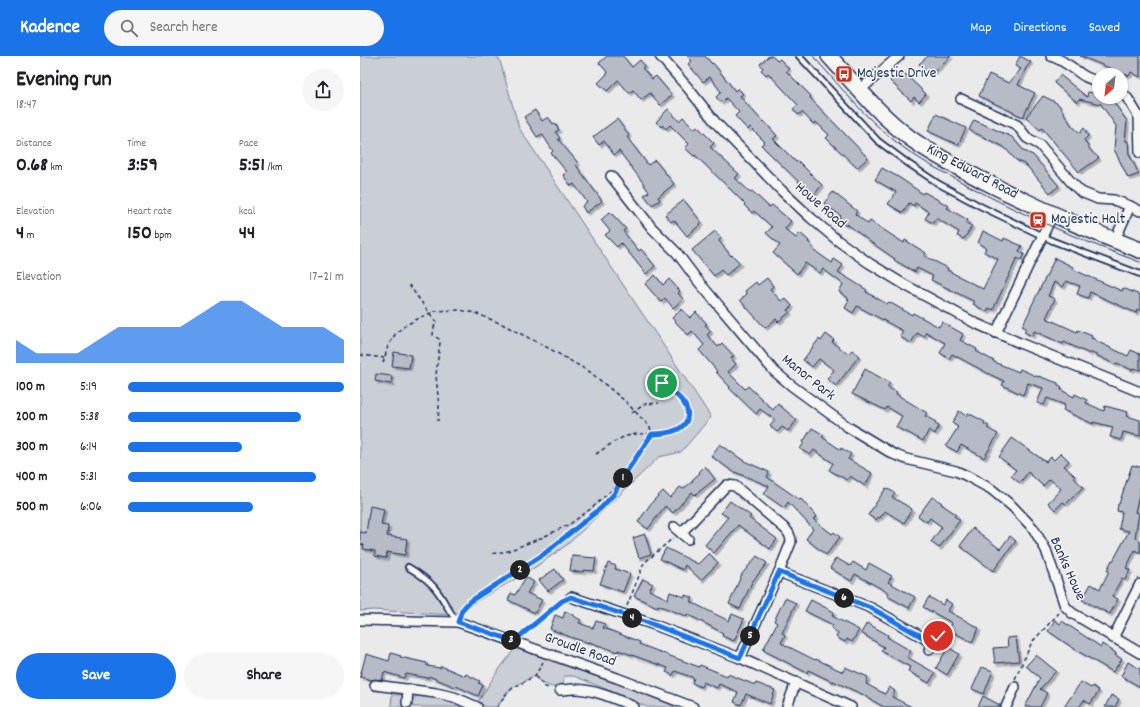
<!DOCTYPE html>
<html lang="en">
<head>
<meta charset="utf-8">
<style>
	:root { --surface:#fff; --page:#f6f6f6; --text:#202124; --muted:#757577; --accent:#1a73e8 }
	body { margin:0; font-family:Dekko,sans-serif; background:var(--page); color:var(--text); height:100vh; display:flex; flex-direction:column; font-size:15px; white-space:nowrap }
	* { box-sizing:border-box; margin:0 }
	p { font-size:13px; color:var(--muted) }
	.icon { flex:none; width:22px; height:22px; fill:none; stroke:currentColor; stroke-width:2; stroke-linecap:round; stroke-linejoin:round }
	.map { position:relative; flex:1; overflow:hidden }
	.side { display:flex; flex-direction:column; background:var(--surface); width:360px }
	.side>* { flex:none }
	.needle { width:26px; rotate:208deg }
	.fabs { position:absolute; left:732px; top:12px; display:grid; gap:8px }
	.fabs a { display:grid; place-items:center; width:36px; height:36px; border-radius:50%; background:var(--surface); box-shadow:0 1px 3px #0004; font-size:20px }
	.pin { position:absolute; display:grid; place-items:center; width:34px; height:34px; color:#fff; margin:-17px; border:2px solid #fff; border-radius:50%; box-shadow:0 1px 4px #0007 }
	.km { position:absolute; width:20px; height:20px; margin:-10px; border-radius:50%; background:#222; color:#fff; font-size:11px; line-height:20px; text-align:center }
	.round { display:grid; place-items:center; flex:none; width:42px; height:42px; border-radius:21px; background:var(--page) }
	.headline { display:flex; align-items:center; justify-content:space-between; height:68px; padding:0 16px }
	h1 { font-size:22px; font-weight:800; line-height:30px }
	.figures { display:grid; grid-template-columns:repeat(3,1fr); gap:6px; height:68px; padding:4px 16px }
	.figures div { display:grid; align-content:center }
	.figures b { font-size:20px; font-weight:800 }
	.figures small { font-size:11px; font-weight:400 }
	.figures p { font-size:11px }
	.chart { height:112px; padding:8px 16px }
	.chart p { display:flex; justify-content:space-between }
	.chart svg { width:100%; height:72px; margin-top:4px; fill:var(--accent); opacity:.7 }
	.button { display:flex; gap:8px; margin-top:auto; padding:8px 16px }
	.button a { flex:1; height:46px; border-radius:24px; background:var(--accent); color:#fff; font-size:16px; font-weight:800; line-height:46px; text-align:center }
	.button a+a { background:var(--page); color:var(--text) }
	ul { padding:0 16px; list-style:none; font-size:13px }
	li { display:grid; grid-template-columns:64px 48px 1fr; align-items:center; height:30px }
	li i { height:10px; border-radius:5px; background:var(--accent) }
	header { display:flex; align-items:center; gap:24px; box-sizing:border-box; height:56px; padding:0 20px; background:var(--accent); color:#fff }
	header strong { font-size:19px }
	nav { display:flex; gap:22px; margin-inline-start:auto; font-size:14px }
	.search { width:280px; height:36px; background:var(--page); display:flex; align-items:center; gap:10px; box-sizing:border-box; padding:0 14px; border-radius:22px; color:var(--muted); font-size:15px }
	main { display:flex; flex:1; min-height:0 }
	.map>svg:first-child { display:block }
	.green { fill:#caced5; stroke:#727e9a }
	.building { fill:#b6bbc6; stroke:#1b2f5e; filter:url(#shadow) }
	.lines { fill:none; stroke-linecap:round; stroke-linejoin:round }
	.service-casing { stroke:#1b2f5e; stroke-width:8 }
	.minor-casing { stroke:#1b2f5e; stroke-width:12 }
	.primary-casing { stroke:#1b2f5e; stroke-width:18 }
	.path { stroke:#1b2f5e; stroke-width:1.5; stroke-dasharray:4 3; stroke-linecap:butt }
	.service { stroke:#f6f6f2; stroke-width:4.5 }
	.minor { stroke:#f6f6f2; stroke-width:9 }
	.primary { stroke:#f6f6f2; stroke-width:15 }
	.tram { stroke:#1b2f5e; stroke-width:1 }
	.route-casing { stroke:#fff; stroke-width:8 }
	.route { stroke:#1a73e8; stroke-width:5 }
	.labels { text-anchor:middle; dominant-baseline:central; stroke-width:3; stroke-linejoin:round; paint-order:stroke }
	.poi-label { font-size:15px; fill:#1b2f5e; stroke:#f6f6f2; text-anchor:start }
	.street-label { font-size:15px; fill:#1b2f5e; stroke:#f6f6f2 }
</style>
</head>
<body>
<header>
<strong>Kadence</strong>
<div class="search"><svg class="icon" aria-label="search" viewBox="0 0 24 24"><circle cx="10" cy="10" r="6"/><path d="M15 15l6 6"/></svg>Search here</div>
<nav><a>Map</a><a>Directions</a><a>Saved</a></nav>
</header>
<main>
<section class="side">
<div class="headline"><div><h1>Evening run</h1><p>18:47</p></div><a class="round"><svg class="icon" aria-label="share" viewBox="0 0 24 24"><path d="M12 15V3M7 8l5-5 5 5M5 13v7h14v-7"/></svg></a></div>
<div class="figures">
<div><p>Distance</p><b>0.68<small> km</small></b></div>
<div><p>Time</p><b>3:59</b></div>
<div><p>Pace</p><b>5:51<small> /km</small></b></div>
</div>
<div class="figures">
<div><p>Elevation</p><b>4<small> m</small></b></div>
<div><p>Heart rate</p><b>150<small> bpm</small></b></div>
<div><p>kcal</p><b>44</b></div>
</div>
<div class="chart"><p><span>Elevation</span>17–21 m</p>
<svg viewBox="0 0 160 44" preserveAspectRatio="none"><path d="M0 44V30L10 38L20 38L30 38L40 30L50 22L60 22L70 22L80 22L90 14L100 6L110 6L120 14L130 22L140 22L150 22L160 30V44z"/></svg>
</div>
<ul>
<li><b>100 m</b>5:19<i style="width:100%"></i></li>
<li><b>200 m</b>5:38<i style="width:80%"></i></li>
<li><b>300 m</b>6:14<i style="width:53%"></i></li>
<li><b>400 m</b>5:31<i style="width:87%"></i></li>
<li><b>500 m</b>6:06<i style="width:58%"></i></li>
</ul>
<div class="button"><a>Save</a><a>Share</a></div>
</section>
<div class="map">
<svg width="780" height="651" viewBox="0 0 780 651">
	<defs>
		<filter id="shadow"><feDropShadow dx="2.5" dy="2.5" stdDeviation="0" flood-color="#0004"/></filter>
	</defs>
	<rect width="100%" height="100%" fill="#e9eae9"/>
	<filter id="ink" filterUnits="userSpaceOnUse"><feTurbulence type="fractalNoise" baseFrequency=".025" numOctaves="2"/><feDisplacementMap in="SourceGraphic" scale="8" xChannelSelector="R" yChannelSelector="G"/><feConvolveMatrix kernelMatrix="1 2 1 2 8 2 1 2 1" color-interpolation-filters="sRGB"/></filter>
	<g filter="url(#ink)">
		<g class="green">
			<polygon points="0,0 137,0 140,5 159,72 351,361 321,396 299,401 208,488 174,512 93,559 13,554 0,555"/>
			<path d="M 155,592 L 224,615 L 317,651 L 287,651 L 265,641 L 214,620 L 204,620 L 203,629 L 200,632 C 189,632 181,626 173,620 L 152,632 L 137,651 L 126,651 L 118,646 L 135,619 L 144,607 Z"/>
			<polygon points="32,638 41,639 43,641 42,650 49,651 31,651"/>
			<path d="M 56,640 C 73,640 90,643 105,651 L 50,651 L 51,646 Z"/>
		</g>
		<g class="building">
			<polygon points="247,0 263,0 272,11 280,4 285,10 282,12 292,23 296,20 312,39 300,49 290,37 281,44 273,34 269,37 258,24 247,35 238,27 248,17 239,7"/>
			<polygon points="327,0 345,0 352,8 353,7 375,35 378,32 383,38 380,40 385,46 403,66 404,65 417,80 413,83 436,106 438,105 462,129 453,140 401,89 405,86 390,71 388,74 375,60 379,56 366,42 361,47 356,41 361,36 350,21 343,26 328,8 332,5"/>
			<polygon points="409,0 412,0 417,5 420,3 429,13 426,15 451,40 450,42 508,102 497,112 466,82 469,79 456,66 453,68 442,56 438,59 433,53 438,49 408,17 406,19 401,14 403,12 400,8"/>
			<polygon points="568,0 591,0 570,19 559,8"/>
			<polygon points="660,0 671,6 666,12 658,29 675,37 663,61 619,40 629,18 649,27 661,13 655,10"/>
			<polygon points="720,0 780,0 780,21 771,16 769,20"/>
			<polygon points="544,17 566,38 559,46 554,41 551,45 530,25 536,19 539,22"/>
			<polygon points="700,19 727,41 728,36 739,38 739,41 750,41 767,65 765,85 768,85 769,98 779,118 768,122 754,93 756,70 741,48 719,43 717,46 694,27"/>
			<polygon points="683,40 695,46 699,49 712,70 720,77 724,72 728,80 724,84 731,95 739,102 719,116 682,72 680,74 666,61"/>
			<polygon points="308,53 319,65 323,61 335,73 337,70 354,87 350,91 379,118 375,122 390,136 392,135 409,151 412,149 431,165 425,173 436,182 440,177 449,185 448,186 452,189 451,190 455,195 472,207 474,203 483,209 478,216 507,234 506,236 527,248 529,246 552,259 553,257 579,271 582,266 603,278 600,284 617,293 616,295 634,305 634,306 659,316 660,313 678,321 678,320 698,327 698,329 702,331 701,334 714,341 715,338 727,344 726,347 744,355 745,350 768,356 767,360 780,364 780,380 763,376 761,384 750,381 753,371 733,366 733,368 703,354 705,349 687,342 684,349 677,347 683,332 668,327 663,339 642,329 644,325 629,318 592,298 589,303 580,297 585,287 566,276 564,281 557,277 551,287 540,281 543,275 497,250 493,257 485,252 489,244 487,243 488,242 479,236 483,228 463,213 460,217 445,207 437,218 413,197 420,189 406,177 412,171 394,155 392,157 384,149 385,148 371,134 335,99 334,100 325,92 329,88 310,69 306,73 302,69 301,71 296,66"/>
			<polygon points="175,54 182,65 188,61 193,68 195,67 199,74 195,76 200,82 198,83 218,107 216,109 242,145 226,157 222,150 227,146 214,128 211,130 203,119 207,116 191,97 193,95 182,78 177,81 164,61"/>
			<polygon points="576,58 606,72 598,89 568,75"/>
			<polygon points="257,63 269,79 267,81 288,109 295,104 314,128 298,141 300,144 292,149 284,139 289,136 284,129 284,128 259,95 254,99 244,85 239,89 233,81"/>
			<polygon points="614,64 652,81 664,95 673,99 699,130 690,137 666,109 656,104 644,91 609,74"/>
			<polygon points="522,112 540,122 563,138 564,136 589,150 587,152 608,164 606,167 612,170 604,183 597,180 599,176 576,162 573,167 565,163 569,156 555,147 554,150 549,147 543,157 528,148 536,136 515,124"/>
			<polygon points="473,136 497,155 495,158 508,168 510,165 544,187 545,184 566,197 564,200 588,212 587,214 623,233 638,203 624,196 626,192 618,187 623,175 643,185 644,182 662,190 659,195 664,198 661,204 657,202 633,254 629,252 627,256 613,248 615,246 571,224 573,220 557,212 555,216 534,204 535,203 509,185 487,168 486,170 478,164 481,160 464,147"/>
			<polygon points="324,144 342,167 327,180 314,164 311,166 305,159"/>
			<polygon points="250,156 266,173 263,175 279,195 281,193 295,210 286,218 261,187 257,191 245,179 250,175 241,164"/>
			<polygon points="355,175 361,182 359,185 371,200 372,199 380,207 366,219 361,214 354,220 332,194"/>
			<polygon points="695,202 713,211 712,213 762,235 763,232 780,239 780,255 777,253 776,257 730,236 728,242 717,238 720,230 706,225 703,231 694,226 688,240 695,243 686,262 717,276 718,274 732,280 731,282 736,284 736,285 768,300 771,294 780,298 780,314 773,312 772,314 757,307 756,309 730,296 730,298 704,286 703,288 674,275 672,280 664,276 666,272 662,270 671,253 670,253"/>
			<polygon points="295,219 303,229 309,223 320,235 318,237 323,243 313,252 305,242 301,246 285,228"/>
			<polygon points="407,222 413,230 410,233 421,245 425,242 432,250 428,254 430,256 418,266 416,263 405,272 380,244 387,238 385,235 396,226 398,229"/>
			<polygon points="322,253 330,262 336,256 347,268 345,269 351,275 347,279 358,291 362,287 374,300 371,302 376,308 368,316 385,333 388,330 413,354 418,348 437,364 428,375 422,371 417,376 410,370 415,364 400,353 396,358 369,332 370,331 356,316 357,315 339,294 344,289 332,275 328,279 312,262"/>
			<polygon points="466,278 474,284 472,286 488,298 492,294 499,300 476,330 467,323 474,314 459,303 452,311 443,304 459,283 461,285"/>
			<polygon points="34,296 51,299 49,312 32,310"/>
			<polygon points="505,313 530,327 527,331 537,336 536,338 567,357 565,360 576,366 575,368 579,370 575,378 569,374 563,385 545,375 545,376 536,371 542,360 527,351 525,354 492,338"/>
			<polygon points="16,318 32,320 31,328 15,325"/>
			<polygon points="599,355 606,360 608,357 625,366 624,368 629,370 627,372 638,378 624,402 601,389 597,396 586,390 598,371 592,367"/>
			<polygon points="452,372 464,379 462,381 481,394 481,392 491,398 488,403 512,417 505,430 490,420 487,424 469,414 473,407 454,394 450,399 440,393 444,387 443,386"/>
			<polygon points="652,382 686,406 691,401 694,404 701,397 709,405 704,410 715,420 714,422 723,431 706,448 703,446 695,454 688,447 701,433 690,423 683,430 668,416 660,427 651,420 656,414 639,401"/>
			<polygon points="360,388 384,405 409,416 407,421 440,444 441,443 457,461 453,463 472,478 474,476 480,481 466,499 446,483 453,473 428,446 424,452 404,438 409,430 372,415 351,400"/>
			<polygon points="772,409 780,411 780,436 775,456 779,457 775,481 780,484 780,497 775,494 766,512 770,514 765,524 762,522 752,540 758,543 750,558 722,544 731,528 740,533 749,515 747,514 752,504 753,505 769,475 759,473 762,456 757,455 758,448 759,448"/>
			<polygon points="345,410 355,423 335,439 332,436 313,457 305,450 288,473 278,466 292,446 303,435 310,442 320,431 323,433 333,425 332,424 340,417 339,416"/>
			<polygon points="526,432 535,437 532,441 552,453 544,467 525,455 520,462 518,461 516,464 508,459"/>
			<polygon points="572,441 572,442 573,441 582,447 581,448 596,458 594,460 600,464 579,492 571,486 582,471 570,462 567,466 558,460"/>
			<polygon points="370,445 391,460 389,462 417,483 410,493 378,469 354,497 345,489 368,461 361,457"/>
			<polygon points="10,450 24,453 21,469 28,470 27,480 47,483 45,499 27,496 26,502 15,500 15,495 3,493 4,489 0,488 0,476 6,477"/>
			<polygon points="613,472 640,493 650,480 656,485 633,515 600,490"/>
			<polygon points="285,478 291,498 279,502 273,482"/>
			<polygon points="306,492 338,508 349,497 358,507 341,524 325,509 323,514 300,503"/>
			<polygon points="212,500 236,502 234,515 223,514 223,516 210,515"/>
			<polygon points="397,500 407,507 392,526 380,553 369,548 382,518"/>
			<polygon points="476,502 490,510 493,506 506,514 509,507 532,520 528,526 555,541 549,552 527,540 529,537 495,518 491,525 470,512"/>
			<polygon points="248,507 256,510 255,513 270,518 263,536 240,528"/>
			<polygon points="195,513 203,524 188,535 179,524"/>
			<polygon points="166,521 174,526 167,537 182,544 175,557 148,544 151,537 155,539"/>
			<polygon points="283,523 293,528 289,534 308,543 310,536 325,541 325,539 333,542 331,546 369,565 372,558 384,563 374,585 362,580 363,577 327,558 326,560 298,549 297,551 274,540"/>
			<polygon points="569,541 583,549 586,544 592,548 588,555 619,572 612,586 589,574 592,567 563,551"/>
			<polygon points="425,542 436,547 422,577 425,579 421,587 455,604 456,603 483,616 485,611 508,621 506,628 525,638 529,631 535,635 532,641 552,651 524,651 506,641 506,640 473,625 473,626 448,614 447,617 403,594 417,567 414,565"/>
			<polygon points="451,544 474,556 472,560 499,574 492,586 487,583 485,586 476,581 478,577 471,572 473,569 445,555"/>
			<polygon points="205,555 213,559 213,560 221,564 219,567 233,572 236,565 245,568 243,572 252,575 280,586 279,588 339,611 340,609 367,620 368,618 395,629 396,627 415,634 410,648 386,638 381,649 374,646 378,636 359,628 357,632 343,626 341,631 332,627 334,622 315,615 313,619 306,616 308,612 258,594 258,596 229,586 229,587 213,582 190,573 195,559 203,562"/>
			<polygon points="695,564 700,568 702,565 741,591 742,588 756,597 755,599 762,603 753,616 716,594 688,575"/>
			<polygon points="507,567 528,579 527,581 551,595 547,601 575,617 569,627 548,615 550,611 521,595 524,591 501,577"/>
			<polygon points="656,581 659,605 635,607 633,592 648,591 647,582"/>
			<polygon points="588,591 599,598 587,619 576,612"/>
			<polygon points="31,597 41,600 40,601 67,607 67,610 80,612 81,610 105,620 106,618 120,625 118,627 123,629 118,640 96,630 95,631 69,620 68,622 46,618 44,622 24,616 22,624 15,623 12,624 0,621 6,598 29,605"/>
			<polygon points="676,599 696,615 680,633 687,637 680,651 665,651 680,622 666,610"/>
			<polygon points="768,606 780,613 780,631 761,620"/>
			<polygon points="622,611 633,615 624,638 612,633"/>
			<polygon points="721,626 731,632 733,630 739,635 730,648 724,644 719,651 704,651"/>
			<polygon points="751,639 759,643 755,651 745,651"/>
			<polygon points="623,640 640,649 640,651 618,651"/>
		</g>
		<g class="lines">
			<defs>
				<g id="service">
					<polyline points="439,0 518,85 549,108 579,128 622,151 693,185 780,218"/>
					<path d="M 48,511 C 58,517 67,523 74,531 C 83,541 88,555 97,565"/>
				</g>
				<g id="minor">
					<polyline points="300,0 328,32 356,67 422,135 451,162 477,184 509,207 545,229 615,267 662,288 780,336"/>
					<path d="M 691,0 C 696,2 701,4 705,7 C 718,14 723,23 739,25"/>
					<polyline points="500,34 539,0"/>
					<polyline points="761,35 768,43 779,61 780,97"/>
					<polyline points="601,43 657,69 667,82 680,89 711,126 721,136 738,143 754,144 770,150 780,155"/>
					<polyline points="251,120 292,172 317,197 338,225 414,315 432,330 488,371 533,398 546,403 596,415 607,420 631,433 652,450 673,472 686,494 705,550 712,557 780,597"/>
					<polyline points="755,184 770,150"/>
					<polyline points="636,277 693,158"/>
					<polyline points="314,471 328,483"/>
					<path d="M 321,477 L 367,429 L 375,430 L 423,471 C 428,475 431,479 431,486 L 419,516 L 380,602"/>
					<polyline points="419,516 511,552 573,587"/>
					<polyline points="211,541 292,568 380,602 491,651"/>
					<polyline points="0,564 98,566 257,622 333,651"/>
					<polyline points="753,582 780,528"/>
					<polyline points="569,594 578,580"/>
					<polyline points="15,629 76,637 94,641 117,651"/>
					<path d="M 200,634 C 205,634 209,633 213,633 C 234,633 256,643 274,651"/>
					<polyline points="47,647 48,633"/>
					<polyline points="427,651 436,626"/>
					<polyline points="646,651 655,631"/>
				</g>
				<path id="primary" d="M 469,0 C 495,28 519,59 550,82 C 573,99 599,112 624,125 C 675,151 727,174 780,194"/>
			</defs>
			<use href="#service" class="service-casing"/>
			<use href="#minor" class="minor-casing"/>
			<use href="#primary" class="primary-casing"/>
			<g class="path">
				<polyline points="49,229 76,266 74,271 73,279 79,283 80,286 76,319 79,351 78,365"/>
				<polyline points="0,299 24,302"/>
				<polyline points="23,307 28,290 36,277 46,269 61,261 75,255 100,254 115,257 142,268 190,293 230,316 265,345 289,370 292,376 288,385 263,421 250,436 232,452 210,468 181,482 148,495 130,498"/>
				<polyline points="272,357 285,348 299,347"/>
				<path d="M 236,398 C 247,391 259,381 271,379 C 284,376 299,380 311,376 C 317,375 324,371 325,365 C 327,362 328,357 326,353 C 322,340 300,326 290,316"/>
				<polyline points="267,550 284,507 313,482"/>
				<polyline points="100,558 101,554 109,546 184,498 241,452 254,438 261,425"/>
				<polyline points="162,578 204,544"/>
				<polyline points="175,620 185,631 190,632"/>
				<polyline points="655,623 672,586 699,557"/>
				<polyline points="137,651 145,639 153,632 175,620 183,606"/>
			</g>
			<use href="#service" class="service"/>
			<use href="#minor" class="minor"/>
			<use href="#primary" class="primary"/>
			<path class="tram" d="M 453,0 C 479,29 504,61 535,85 C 558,104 585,117 611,131 C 665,160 722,185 780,206"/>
		</g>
	</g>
	<g class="lines" filter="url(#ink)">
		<defs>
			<path id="route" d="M 302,327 C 310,334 324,343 327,354 C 332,375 306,378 292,378 L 263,421 L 254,438 L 241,452 L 184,498 L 109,546 L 102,554 L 98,566 L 154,585 L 202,545 L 211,541 L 292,568 L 380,602 L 419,516 L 511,552 L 573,587 L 578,580"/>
		</defs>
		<use href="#route" class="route-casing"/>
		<use href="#route" class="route"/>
	</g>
	<defs>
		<symbol id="bus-square" viewBox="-11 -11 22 22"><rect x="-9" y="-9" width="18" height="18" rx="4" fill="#c8321e" stroke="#f6f6f2"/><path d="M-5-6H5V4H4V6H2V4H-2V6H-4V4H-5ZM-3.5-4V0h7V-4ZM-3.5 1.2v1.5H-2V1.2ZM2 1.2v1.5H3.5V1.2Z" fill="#fff"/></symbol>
		<symbol id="station-square" viewBox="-11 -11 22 22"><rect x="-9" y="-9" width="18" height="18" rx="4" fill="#c8321e" stroke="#f6f6f2"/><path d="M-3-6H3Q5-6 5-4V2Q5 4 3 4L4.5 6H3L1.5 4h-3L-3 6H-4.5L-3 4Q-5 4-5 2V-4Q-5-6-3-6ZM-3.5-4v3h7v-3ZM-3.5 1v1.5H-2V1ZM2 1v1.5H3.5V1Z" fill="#fff"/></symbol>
	</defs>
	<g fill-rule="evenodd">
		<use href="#bus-square" x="474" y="8" width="20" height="20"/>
		<use href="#station-square" x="668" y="154" width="20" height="20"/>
	</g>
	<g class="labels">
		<g class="poi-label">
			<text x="497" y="18">Majestic Drive</text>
			<text x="691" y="164">Majestic Halt</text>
		</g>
		<g class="street-label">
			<text transform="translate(612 116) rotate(28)">King Edward Road</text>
			<text transform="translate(460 150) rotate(41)">Howe Road</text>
			<text transform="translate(448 322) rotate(39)">Manor Park</text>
			<text transform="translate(707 513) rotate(66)">Banks Howe</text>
			<text transform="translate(220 594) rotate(20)">Groudle Road</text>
		</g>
	</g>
</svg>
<div class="fabs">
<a><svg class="needle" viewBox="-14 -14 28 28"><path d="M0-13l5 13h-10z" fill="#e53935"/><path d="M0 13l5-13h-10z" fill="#757577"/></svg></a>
</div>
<div class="pin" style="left:302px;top:327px;background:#1e9e55"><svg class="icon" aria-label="arrive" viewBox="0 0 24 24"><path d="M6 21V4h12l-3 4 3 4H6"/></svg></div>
<div class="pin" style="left:578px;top:580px;background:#d93025"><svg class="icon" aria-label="check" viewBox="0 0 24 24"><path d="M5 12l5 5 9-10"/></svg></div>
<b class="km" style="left:263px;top:422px">1</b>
<b class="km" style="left:160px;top:514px">2</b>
<b class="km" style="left:151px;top:584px">3</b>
<b class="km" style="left:272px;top:562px">4</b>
<b class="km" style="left:390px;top:580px">5</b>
<b class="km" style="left:484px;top:542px">6</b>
</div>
</main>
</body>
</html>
